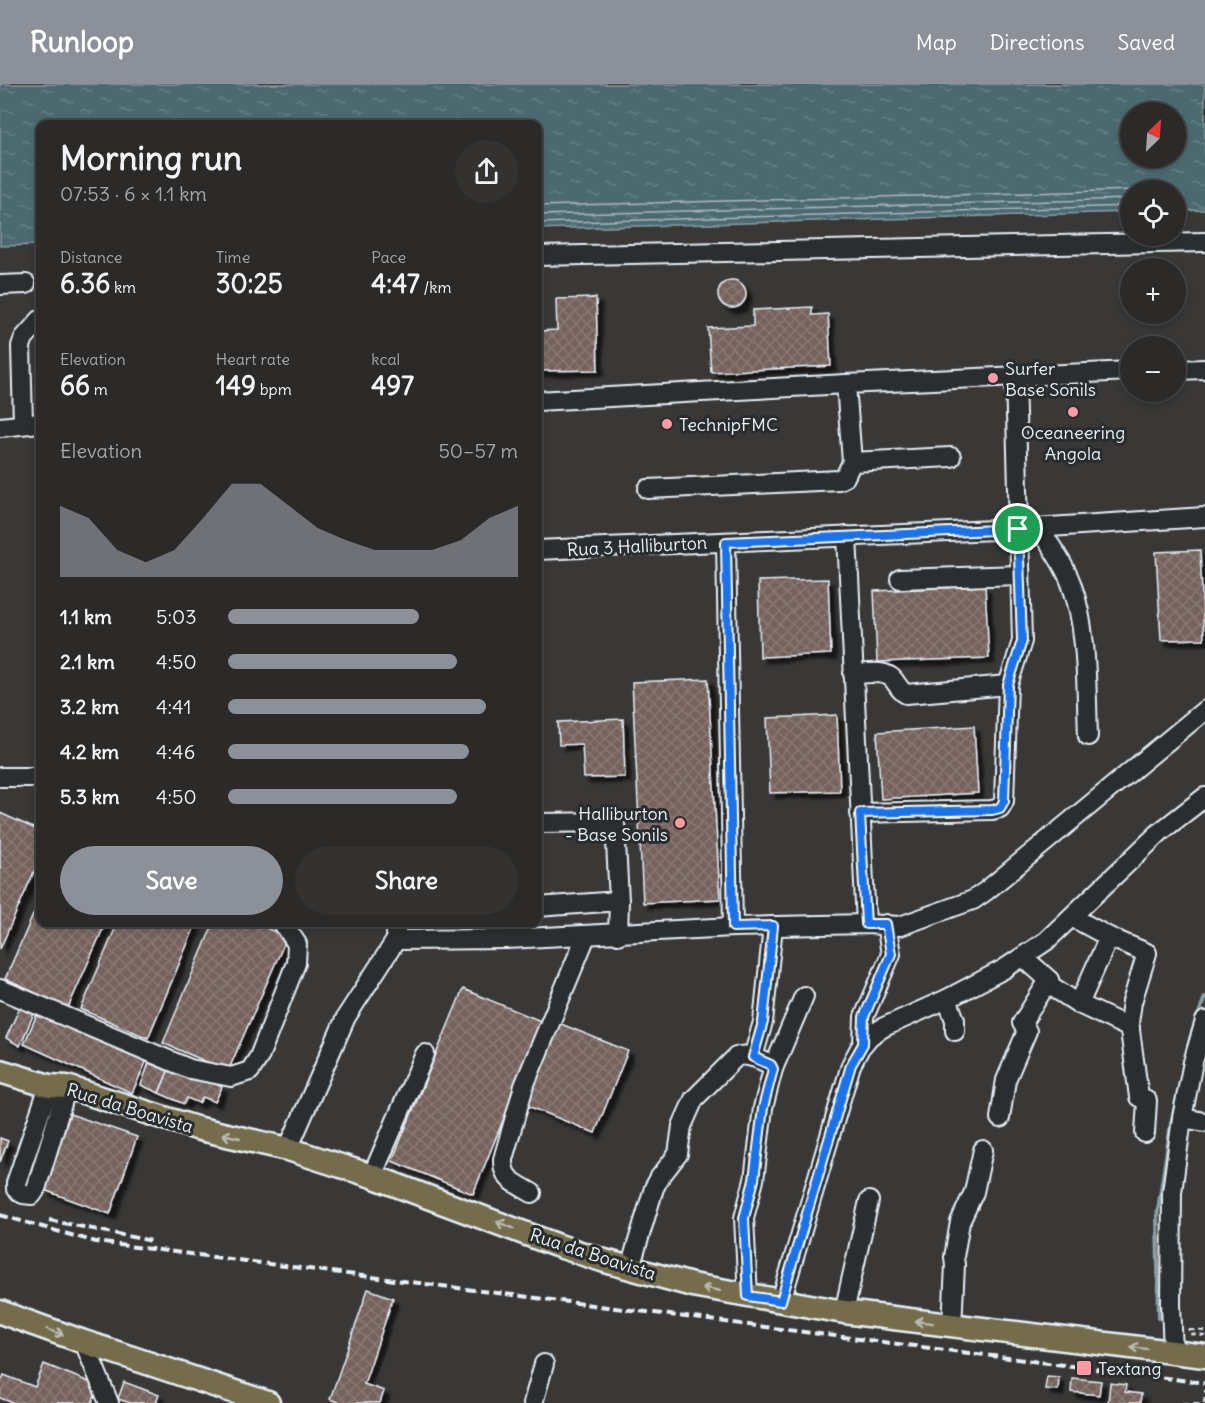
<!DOCTYPE html>
<html lang="en">
<head>
<meta charset="utf-8">
<style>
	:root { --surface:#2b2a29; --page:#333231; --text:#f1f3f6; --muted:#a6a7a8; --line:#474646; --accent:#8c9099 }
	body { margin:0; font-family:Delius,sans-serif; background:var(--page); color:var(--text); height:100vh; display:flex; flex-direction:column; font-size:22px; white-space:nowrap }
	* { box-sizing:border-box; margin:0 }
	p { font-size:20px; color:var(--muted) }
	.icon { flex:none; width:33px; height:33px; fill:none; stroke:currentColor; stroke-width:2; stroke-linecap:round; stroke-linejoin:round }
	.map { position:relative; flex:1; overflow:hidden }
	.drawer { position:absolute; left:36px; top:36px; width:506px; height:807px; display:flex; flex-direction:column; background:var(--surface); border-radius:12px; box-shadow:0 3px 9px #0003,0 0 0 2px var(--line) }
	.drawer>* { flex:none }
	.needle { width:39px; rotate:25deg }
	.buttons { position:absolute; left:1120px; top:18px; display:grid; gap:12px }
	.buttons a { display:grid; place-items:center; width:66px; height:66px; border-radius:50%; background:var(--surface); box-shadow:0 3px 9px #0003,0 0 0 2px var(--line); font-size:30px }
	.pin { position:absolute; display:grid; place-items:center; width:51px; height:51px; color:#fff; margin:-26px; border:3px solid #fff; border-radius:50%; box-shadow:0 2px 6px #0007 }
	.round { display:grid; place-items:center; flex:none; width:63px; height:63px; border-radius:32px; background:var(--page) }
	.head { display:flex; align-items:center; justify-content:space-between; height:102px; padding:0 24px }
	h1 { font-size:33px; font-weight:700; line-height:45px }
	.figures { display:grid; grid-template-columns:repeat(3,1fr); gap:9px; height:102px; padding:6px 24px }
	.figures div { display:grid; align-content:center }
	.figures b { font-size:26px; font-weight:700 }
	.figures small { font-size:16px; font-weight:400 }
	.figures p { font-size:16px }
	.chart { height:168px; padding:12px 24px }
	.chart p { display:flex; justify-content:space-between }
	.chart svg { width:100%; height:108px; margin-top:6px; fill:var(--accent); opacity:.7 }
	.action { display:flex; gap:12px; margin-top:auto; padding:12px 24px }
	.action a { flex:1; height:69px; border-radius:36px; background:var(--accent); color:#fff; font-size:24px; font-weight:700; line-height:69px; text-align:center }
	.action a+a { background:var(--page); color:var(--text) }
	ul { padding:0 24px; list-style:none; font-size:20px }
	li { display:grid; grid-template-columns:96px 72px 1fr; align-items:center; height:45px }
	li i { height:15px; border-radius:8px; background:var(--accent) }
	header { display:flex; align-items:center; gap:36px; box-sizing:border-box; height:84px; padding:0 30px; background:var(--accent); color:#fff }
	header strong { font-size:28px }
	nav { display:flex; gap:33px; margin-inline-start:auto; font-size:21px }
	.map>svg:first-child { display:block }
	.water { fill:url(#water-ripples); stroke:#8aa0a6; stroke-width:1.5; fill-rule:evenodd }
	.lines { fill:none; stroke-linecap:round; stroke-linejoin:round }
	.shore { stroke:#aabbc1; stroke-width:1.5 }
	.stream { stroke:#8aa0a6; stroke-width:4 }
	.building { fill:url(#building-cross-hatch); stroke:#e8f1f8; stroke-width:1.5; filter:url(#shadow) }
	.minor-casing { stroke:#e8f1f8; stroke-width:22 }
	.major-casing { stroke:#e8f1f8; stroke-width:27 }
	.path { stroke:#e8f1f8; stroke-width:2; stroke-dasharray:6 4.5; stroke-linecap:butt }
	.minor { stroke:#2a2d2e; stroke-width:18 }
	.major { stroke:#746c4b; stroke-width:22 }
	.rail { stroke:#e8f1f8; stroke-width:4; stroke-dasharray:9 4.5; stroke-linecap:butt }
	.oneway { stroke:#babcb3 }
	.route-casing { stroke:#fff; stroke-width:12 }
	.route { stroke:#1a73e8; stroke-width:8 }
	.poi-dot { fill:#ff9aa2; stroke:#2a2d2e; stroke-width:2 }
	.labels { text-anchor:middle; dominant-baseline:central; stroke-width:6; stroke-linejoin:round; paint-order:stroke }
	.poi-label { font-size:18px; fill:#e8f1f8; stroke:#2a2d2e; text-anchor:start }
	.street-label { font-size:18px; fill:#e8f1f8; stroke:#2a2d2e }
</style>
</head>
<body>
<header>
<strong>Runloop</strong>
<nav><a>Map</a><a>Directions</a><a>Saved</a></nav>
</header>
<div class="map">
<svg width="1205" height="1319" viewBox="0 0 1205 1319">
	<defs>
		<pattern id="water-ripples" width="26" height="14" patternUnits="userSpaceOnUse" patternTransform="scale(1.5)"><rect width="26" height="14" fill="#4c6a6f"/><path d="M2 4q2-2 4 0t4 0M15 11q2-2 4 0t4 0" fill="none" stroke="#668084"/></pattern>
		<pattern id="building-cross-hatch" width="8" height="8" patternUnits="userSpaceOnUse" patternTransform="scale(1.5)"><rect width="8" height="8" fill="#75625d"/><path d="M0 0l8 8M0 8l8-8" fill="none" stroke="#897975"/></pattern>
		<filter id="shadow"><feDropShadow dx="5.5" dy="5.5" stdDeviation="1.5" flood-color="#0009"/></filter>
	</defs>
	<rect width="100%" height="100%" fill="#393837"/>
	<filter id="ink" filterUnits="userSpaceOnUse"><feTurbulence type="fractalNoise" baseFrequency=".0167" numOctaves="2"/><feDisplacementMap in="SourceGraphic" scale="12" xChannelSelector="R" yChannelSelector="G"/><feConvolveMatrix kernelMatrix="1 2 1 2 8 2 1 2 1" color-interpolation-filters="sRGB"/></filter>
	<g filter="url(#ink)">
		<path class="water" d="M 0,0 L 1205,0 L 1205,126 L 1176,127 L 1176,106 L 1131,106 L 1131,128 L 537,145 L 537,40 L 40,40 L 40,161 L 0,162 ZM 1131,28 L 1176,28 L 1176,74 L 1131,74 Z"/>
		<g class="lines">
			<g class="shore">
				<polyline points="537,122 1136,106"/>
				<polyline points="537,131 1131,115"/>
				<polyline points="537,139 1131,122"/>
			</g>
			<g class="stream">
				<polyline points="1187,966 1191,951 1205,913"/>
				<polyline points="1159,1234 1157,1132 1171,1039 1180,1000"/>
			</g>
		</g>
		<g class="building">
			<circle cx="732" cy="210" r="14"/>
			<polygon points="596,214 598,286 537,287 537,247 557,246 556,215"/>
			<polygon points="812,223 812,231 828,230 831,282 711,288 708,244 753,242 753,226"/>
			<polygon points="1200,466 1204,555 1161,556 1156,468"/>
			<polygon points="828,495 831,570 760,573 758,497"/>
			<polygon points="985,502 989,574 877,578 874,507"/>
			<polygon points="708,595 720,815 643,819 632,598"/>
			<polygon points="837,631 840,707 770,709 767,634"/>
			<polygon points="623,635 625,693 584,694 582,660 559,661 558,638"/>
			<polygon points="974,642 978,709 881,715 877,648"/>
			<polygon points="0,729 40,747 40,774 0,865"/>
			<polygon points="40,815 40,838 106,838 68,924 5,895"/>
			<polygon points="118,838 187,838 195,842 148,954 81,925"/>
			<polygon points="214,838 252,838 287,853 228,987 163,959"/>
			<polygon points="463,905 543,938 473,1110 392,1077"/>
			<polygon points="20,923 34,929 20,962 6,954"/>
			<polygon points="39,926 148,974 132,1009 24,960"/>
			<polygon points="556,938 628,967 595,1049 523,1020"/>
			<polygon points="172,978 222,1003 215,1018 203,1013 199,1019 187,1014 184,1020 159,1009"/>
			<polygon points="149,979 168,987 159,1009 141,1001"/>
			<polygon points="70,1030 137,1053 110,1130 44,1106"/>
			<polygon points="0,1054 8,1057 0,1078"/>
			<polygon points="368,1205 393,1214 364,1300 384,1307 380,1319 340,1319 330,1315"/>
			<polygon points="44,1280 99,1302 92,1319 13,1319 0,1314 0,1300 4,1291 35,1303"/>
			<polygon points="1047,1292 1059,1293 1058,1306 1045,1305"/>
			<polygon points="1072,1294 1101,1297 1099,1311 1071,1308"/>
			<polygon points="124,1298 159,1311 156,1319 130,1319 118,1315"/>
			<polygon points="1110,1299 1126,1301 1125,1308 1141,1310 1140,1319 1108,1319"/>
		</g>
		<g class="lines">
			<defs>
				<g id="minor">
					<polyline points="537,172 1205,158"/>
					<polyline points="0,201 26,200"/>
					<polyline points="1176,286 1205,285"/>
					<polyline points="846,300 852,378"/>
					<polyline points="537,317 846,300 1131,287"/>
					<polyline points="23,339 21,262 24,254 40,236"/>
					<polyline points="0,343 40,339"/>
					<polyline points="648,405 839,396 845,393 852,378 951,373"/>
					<path d="M 1038,443 C 1050,461 1063,478 1071,499 C 1088,545 1086,603 1088,652"/>
					<polyline points="847,452 866,840"/>
					<polyline points="726,458 733,843"/>
					<polyline points="537,466 1018,445 1205,433"/>
					<polyline points="900,495 1020,491"/>
					<path d="M 853,590 C 865,590 884,585 893,595 C 898,601 899,606 906,610 L 1008,601"/>
					<polyline points="0,693 40,693"/>
					<polyline points="860,729 992,726 1000,724 1004,717 1008,601 1022,557 1015,291"/>
					<polyline points="537,739 612,738 615,739 619,817 618,851"/>
					<polyline points="537,823 619,817"/>
					<polyline points="1072,833 1109,853 1147,869 1132,918 1129,939 1139,1013 1147,1017 1145,1049"/>
					<polyline points="396,838 396,856 507,855 733,843 866,840 900,842 973,816 986,807 1205,626"/>
					<polyline points="1023,873 1049,896 1051,902 1079,920 1130,944"/>
					<polyline points="0,905 190,985 231,993 250,987 259,973 296,879 297,860 282,838"/>
					<polyline points="947,915 955,936 955,947"/>
					<polyline points="1079,920 1109,853"/>
					<polyline points="863,960 864,933 891,870 886,840"/>
					<polyline points="753,973 763,938 773,842"/>
					<polyline points="773,985 804,912"/>
					<polyline points="49,1002 16,1099 16,1105 23,1110 32,1111 36,1105 67,1003"/>
					<polyline points="1000,1034 1006,996 1027,947 1022,939 1049,896"/>
					<polyline points="1182,1034 1205,1038"/>
					<polyline points="288,1065 346,933 396,856"/>
					<polyline points="372,1092 425,970"/>
					<path d="M 532,1109 C 516,1099 502,1096 503,1075 L 524,1002 L 586,852"/>
					<path d="M 630,1184 L 654,1104 L 660,1093 L 678,1070 L 682,1042 L 694,1015 L 736,973 C 747,968 761,976 771,981 L 773,985 L 763,1024 L 754,1096 L 744,1134 L 748,1212"/>
					<polyline points="781,1217 851,981 860,964 870,952 884,943 947,915 1004,885 1046,857 1160,748 1205,713"/>
					<polyline points="844,1228 869,1117"/>
					<polyline points="952,1242 955,1181 954,1173 960,1138 974,1108 983,1066"/>
					<polyline points="84,1258 109,1319"/>
					<polyline points="1173,1268 1171,1220 1172,1108 1182,1034 1193,978 1205,937"/>
					<polyline points="533,1319 544,1280"/>
				</g>
				<g id="major">
					<polyline points="0,987 49,1002 67,1003 196,1044 288,1065 372,1092 556,1161 605,1177 692,1201 844,1228 1205,1272"/>
					<polyline points="0,1228 84,1258 268,1319"/>
				</g>
			</defs>
			<use href="#minor" class="minor-casing"/>
			<use href="#major" class="major-casing"/>
			<g class="path">
				<polyline points="1205,1247 1189,1246 1189,1250 1205,1252"/>
				<polyline points="1183,1319 1201,1319"/>
				<polyline points="1204,1319 1205,1306"/>
			</g>
			<use href="#minor" class="minor"/>
			<use href="#major" class="major"/>
			<g class="rail">
				<polyline points="0,1131 96,1158 1205,1299"/>
				<polyline points="49,1136 152,1157"/>
			</g>
		</g>
		<defs><path id="oneway-shaft" d="M-6 0H5M1.5-3L5.5 0L1.5 3" fill="none" stroke-width="1.6" stroke-linecap="round" stroke-linejoin="round" transform="scale(1.5)"/></defs>
		<g class="oneway">
			<use href="#oneway-shaft" transform="translate(231 1052) rotate(-167)"/>
			<use href="#oneway-shaft" transform="translate(505 1141) rotate(-159)"/>
			<use href="#oneway-shaft" transform="translate(711 1205) rotate(-169)"/>
			<use href="#oneway-shaft" transform="translate(924 1238) rotate(-173)"/>
			<use href="#oneway-shaft" transform="translate(55 1248) rotate(20)"/>
			<use href="#oneway-shaft" transform="translate(1139 1264) rotate(-173)"/>
		</g>
	</g>
	<g class="lines" filter="url(#ink)">
		<defs>
			<polygon id="route" points="1018,445 1022,557 1008,601 1004,717 1000,724 992,726 860,729 866,840 886,840 891,870 864,933 863,960 851,981 781,1217 748,1212 744,1134 754,1096 763,1024 773,985 771,981 753,973 763,938 773,842 733,843 726,458"/>
		</defs>
		<use href="#route" class="route-casing"/>
		<use href="#route" class="route"/>
	</g>
	<g class="poi-dot">
		<circle cx="993" cy="294" r="6"/>
		<circle cx="1073" cy="328" r="6"/>
		<circle cx="667" cy="340" r="6"/>
		<circle cx="680" cy="739" r="6"/>
		<rect x="1076" y="1276" width="16" height="16" rx="3"/>
	</g>
	<g class="labels">
		<g class="poi-label">
			<text x="1005" y="284">Surfer<tspan x="1005" dy="21">Base Sonils</tspan></text>
			<text x="679" y="340">TechnipFMC</text>
			<text x="1073" y="348" text-anchor="middle">Oceaneering<tspan x="1073" dy="21">Angola</tspan></text>
			<text x="668" y="729" text-anchor="end">Halliburton<tspan x="668" dy="21">- Base Sonils</tspan></text>
			<text x="1098" y="1284">Textang</text>
		</g>
		<g class="street-label">
			<text transform="translate(637 462) rotate(-3)">Rua 3 Halliburton</text>
			<text transform="translate(130 1024) rotate(17)">Rua da Boavista</text>
			<text transform="translate(593 1170) rotate(18)">Rua da Boavista</text>
		</g>
	</g>
</svg>
<div class="buttons">
<a><svg class="needle" viewBox="-14 -14 28 28"><path d="M0-13l5 13h-10z" fill="#e53935"/><path d="M0 13l5-13h-10z" fill="#a6a7a8"/></svg></a>
<a><svg class="icon" aria-label="locate" viewBox="0 0 24 24"><circle cx="12" cy="12" r="6"/><path d="M12 2v4M12 18v4M2 12h4M18 12h4"/></svg></a>
<a>+</a>
<a>−</a>
</div>
<div class="pin" style="left:1018px;top:445px;background:#1e9e55"><svg class="icon" aria-label="arrive" viewBox="0 0 24 24"><path d="M6 21V4h12l-3 4 3 4H6"/></svg></div>
<section class="drawer">
<div class="head"><div><h1>Morning run</h1><p>07:53 · 6 × 1.1 km</p></div><a class="round"><svg class="icon" aria-label="share" viewBox="0 0 24 24"><path d="M12 15V3M7 8l5-5 5 5M5 13v7h14v-7"/></svg></a></div>
<div class="figures">
<div><p>Distance</p><b>6.36<small> km</small></b></div>
<div><p>Time</p><b>30:25</b></div>
<div><p>Pace</p><b>4:47<small> /km</small></b></div>
</div>
<div class="figures">
<div><p>Elevation</p><b>66<small> m</small></b></div>
<div><p>Heart rate</p><b>149<small> bpm</small></b></div>
<div><p>kcal</p><b>497</b></div>
</div>
<div class="chart"><p><span>Elevation</span>50–57 m</p>
<svg viewBox="0 0 160 44" preserveAspectRatio="none"><path d="M0 44V15L10 20L20 33L30 38L40 33L50 20L60 6L70 6L80 15L90 24L100 29L110 33L120 33L130 33L140 29L150 20L160 15V44z"/></svg>
</div>
<ul>
<li><b>1.1 km</b>5:03<i style="width:66%"></i></li>
<li><b>2.1 km</b>4:50<i style="width:79%"></i></li>
<li><b>3.2 km</b>4:41<i style="width:89%"></i></li>
<li><b>4.2 km</b>4:46<i style="width:83%"></i></li>
<li><b>5.3 km</b>4:50<i style="width:79%"></i></li>
</ul>
<div class="action"><a>Save</a><a>Share</a></div>
</section>
</div>
</body>
</html>
